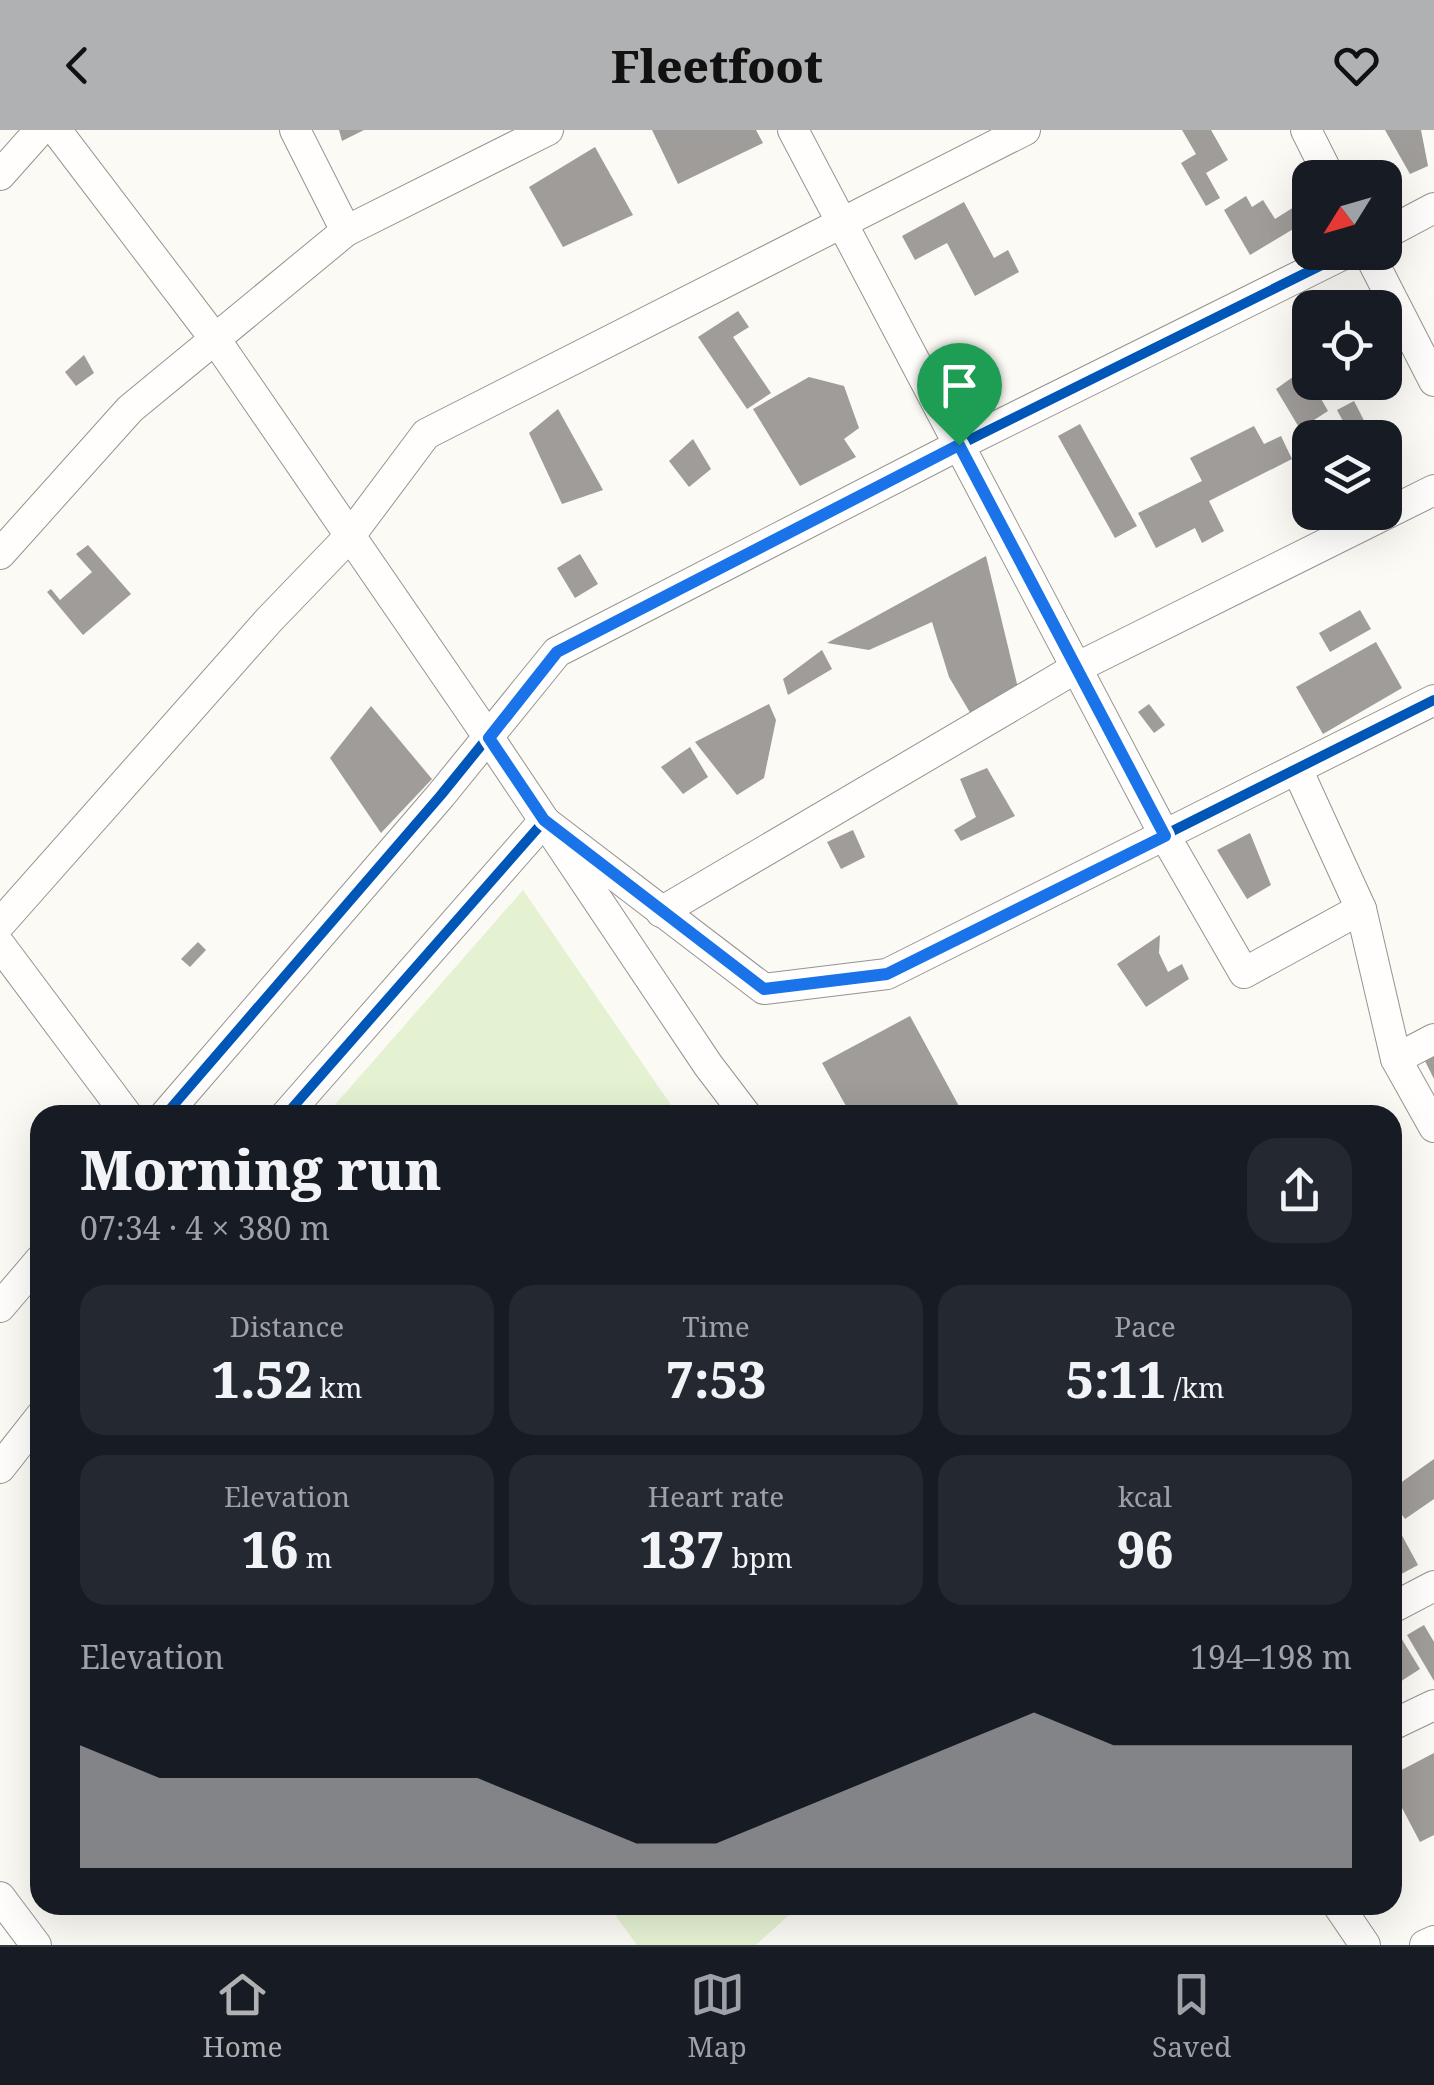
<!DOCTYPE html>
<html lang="en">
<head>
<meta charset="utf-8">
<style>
	:root { --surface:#171b24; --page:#242831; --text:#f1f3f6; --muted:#9ea1a6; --line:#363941; --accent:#b0b1b2 }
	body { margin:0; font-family:"Noto Serif",serif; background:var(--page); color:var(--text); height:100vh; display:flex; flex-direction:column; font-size:38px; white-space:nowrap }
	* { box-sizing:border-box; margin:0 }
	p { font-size:32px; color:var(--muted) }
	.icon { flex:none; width:55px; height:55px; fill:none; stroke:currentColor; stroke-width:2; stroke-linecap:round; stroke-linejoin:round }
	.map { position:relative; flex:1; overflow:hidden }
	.panel { position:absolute; left:30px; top:975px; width:1372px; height:810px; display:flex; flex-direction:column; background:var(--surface); border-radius:30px; box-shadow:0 10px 40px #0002 }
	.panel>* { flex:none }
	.needle { width:65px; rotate:233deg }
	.buttons { position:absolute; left:1292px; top:30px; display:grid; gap:20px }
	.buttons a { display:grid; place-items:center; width:110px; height:110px; border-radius:20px; background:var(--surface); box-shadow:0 10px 40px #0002; font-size:50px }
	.pin { position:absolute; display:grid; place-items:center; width:85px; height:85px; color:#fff; margin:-102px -42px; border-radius:50% 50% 50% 0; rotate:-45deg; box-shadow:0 0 10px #0007 }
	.pin .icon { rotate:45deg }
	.round { display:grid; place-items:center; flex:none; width:105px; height:105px; border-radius:30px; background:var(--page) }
	.summary { display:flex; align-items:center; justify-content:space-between; height:170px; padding:0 50px }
	h1 { font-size:55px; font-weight:800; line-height:75px }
	.figures { display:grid; grid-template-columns:repeat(3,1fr); gap:15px; height:170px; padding:10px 50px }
	.figures div { display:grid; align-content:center; border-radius:25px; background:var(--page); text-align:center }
	.figures b { font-size:50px; font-weight:800 }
	.figures small { font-size:28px; font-weight:400 }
	.figures p { font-size:28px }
	.chart { height:280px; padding:20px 50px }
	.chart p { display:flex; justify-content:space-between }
	.chart svg { width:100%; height:180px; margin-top:10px; fill:var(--accent); opacity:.7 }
	header { display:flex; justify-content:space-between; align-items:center; height:130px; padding:0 50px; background:var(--accent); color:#111; font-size:45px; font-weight:800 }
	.menu { display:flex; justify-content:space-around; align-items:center; height:140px; border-top:2px solid var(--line); background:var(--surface); font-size:28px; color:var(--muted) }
	.menu a { display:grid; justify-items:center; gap:5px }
	.menu .on { color:var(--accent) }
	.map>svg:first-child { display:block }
	.green { fill:#e5f2d2 }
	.building { fill:#9f9c99 }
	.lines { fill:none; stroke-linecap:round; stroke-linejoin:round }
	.street-casing { stroke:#959492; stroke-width:32 }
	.street { stroke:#fffefd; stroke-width:30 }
	.cycleway-casing { stroke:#fff; stroke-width:16 }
	.cycleway { stroke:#0057b8; stroke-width:10 }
	.route-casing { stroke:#fff; stroke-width:20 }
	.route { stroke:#1a73e8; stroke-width:12 }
</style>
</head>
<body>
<header><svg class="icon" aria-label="back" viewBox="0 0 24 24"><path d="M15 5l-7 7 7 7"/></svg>Fleetfoot<svg class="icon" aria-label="heart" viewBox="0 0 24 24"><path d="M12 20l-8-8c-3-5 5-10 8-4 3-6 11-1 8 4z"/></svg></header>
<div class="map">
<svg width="1434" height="1815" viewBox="0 0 1434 1815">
	<rect width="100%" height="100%" fill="#fcfaf4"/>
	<g class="green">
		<polygon points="523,760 678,985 326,985"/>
		<polygon points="608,1775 800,1775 756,1815 637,1815"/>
	</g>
	<g class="building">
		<polygon points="339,0 364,0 342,11"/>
		<polygon points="652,0 756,0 763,13 678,54"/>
		<polygon points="1182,0 1211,0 1228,30 1206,43 1220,68 1206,76 1181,33 1196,24"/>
		<polygon points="1385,0 1421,0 1428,36 1410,44"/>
		<polygon points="595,17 633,85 563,117 529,57"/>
		<polygon points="1246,66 1252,77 1263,70 1275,89 1305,70 1310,78 1310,89 1250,125 1224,80"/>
		<polygon points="964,72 994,128 1008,120 1019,142 975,166 947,113 915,130 902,106"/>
		<polygon points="738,181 749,197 733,207 771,263 747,279 698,207"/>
		<polygon points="84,225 94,243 76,256 65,242"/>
		<polygon points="1304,239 1328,281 1300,299 1276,259"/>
		<polygon points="809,247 844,256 859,298 844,309 856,327 800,356 753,279"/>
		<polygon points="1354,271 1373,308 1352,308 1337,280"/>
		<polygon points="558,279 603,360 562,374 529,303"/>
		<polygon points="1080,294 1137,396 1115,408 1058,306"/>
		<polygon points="1254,296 1264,314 1281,306 1292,329 1209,371 1224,401 1202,413 1195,398 1156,418 1138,383 1202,351 1190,328"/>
		<polygon points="693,309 711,339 689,357 669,331"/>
		<polygon points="1385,331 1406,364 1385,377"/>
		<polygon points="88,415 131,464 83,505 47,462 51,459 60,470 92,442 76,424"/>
		<polygon points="580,424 598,454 575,468 557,438"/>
		<polygon points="986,426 1019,562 975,591 949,547 932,492 869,520 827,513"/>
		<polygon points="1360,480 1371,499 1330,522 1319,503"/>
		<polygon points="1376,512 1402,558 1323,604 1296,557"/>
		<polygon points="822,520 832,539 788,565 783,549"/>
		<polygon points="769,574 776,590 764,648 737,665 695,612"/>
		<polygon points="1149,574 1165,595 1154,603 1138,582"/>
		<polygon points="371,576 432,649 381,703 330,628"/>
		<polygon points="690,617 708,647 683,664 661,637"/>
		<polygon points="987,638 1015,686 961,711 954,700 976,687 960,649"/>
		<polygon points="853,700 865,727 841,739 827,712"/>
		<polygon points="1250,703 1271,755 1247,769 1217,720"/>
		<polygon points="1160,805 1159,823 1168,842 1182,834 1189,849 1146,877 1117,834"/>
		<polygon points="198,812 206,820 190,837 181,829"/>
		<polygon points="910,886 960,978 948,985 851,985 822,933"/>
		<polygon points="1434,926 1434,949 1425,931"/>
		<polygon points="1434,1329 1434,1369 1405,1389 1392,1371 1392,1359"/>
		<polygon points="1392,1387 1418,1435 1392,1449"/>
		<polygon points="1392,1493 1420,1539 1392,1557"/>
		<polygon points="1424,1495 1434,1512 1434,1551 1407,1505"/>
		<polygon points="1434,1623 1434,1705 1420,1712 1392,1659 1392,1645"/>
	</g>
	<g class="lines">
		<defs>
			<g id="street">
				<polyline points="56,0 215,209 489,608 708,935 746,985"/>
				<polyline points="295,0 346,101"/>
				<polyline points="793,0 1165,706 1244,843 1361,779"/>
				<polyline points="1306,0 1330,48"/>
				<polyline points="0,45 40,0"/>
				<polyline points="1385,104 1434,78"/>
				<polyline points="1368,122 1434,251"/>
				<polyline points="0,424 130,279 346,101 548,0"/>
				<polyline points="1297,639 1361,779 1396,929 1434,997"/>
				<polyline points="661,782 1076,538 1434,360"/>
				<polyline points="0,794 269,490 349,407 426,304 1025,0"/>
				<polyline points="0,815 127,985"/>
				<polyline points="1396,929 1434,909"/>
				<polyline points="165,985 441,665 557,522 959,315 1348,122"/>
				<polyline points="286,985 544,691 764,859 887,844 1434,570"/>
				<polyline points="0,1177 40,1130"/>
				<polyline points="0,1338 40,1287"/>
				<polyline points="1392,1478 1434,1456"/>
				<polyline points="1392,1595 1434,1575"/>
				<polyline points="0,1767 36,1815"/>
				<polyline points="1338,1775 1365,1815"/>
				<polyline points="1425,1815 1434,1811"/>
			</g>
		</defs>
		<use href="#street" class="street-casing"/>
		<use href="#street" class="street"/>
		<defs>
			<g id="cycleway">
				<polyline points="165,985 441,665 557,522 959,315 1348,122"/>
				<polyline points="286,985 544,691 764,859 887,844 1434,570"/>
			</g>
		</defs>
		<use href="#cycleway" class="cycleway-casing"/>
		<use href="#cycleway" class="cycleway"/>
	</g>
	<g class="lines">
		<defs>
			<polygon id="route" points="959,315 1165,706 887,844 764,859 544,690 489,608 557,522"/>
		</defs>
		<use href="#route" class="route-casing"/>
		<use href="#route" class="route"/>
	</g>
</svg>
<div class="buttons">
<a><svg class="needle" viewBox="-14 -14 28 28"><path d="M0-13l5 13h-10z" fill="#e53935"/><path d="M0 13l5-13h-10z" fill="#9ea1a6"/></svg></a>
<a><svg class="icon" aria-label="locate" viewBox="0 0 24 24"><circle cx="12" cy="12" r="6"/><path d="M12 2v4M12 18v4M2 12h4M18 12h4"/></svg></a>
<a><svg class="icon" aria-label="layers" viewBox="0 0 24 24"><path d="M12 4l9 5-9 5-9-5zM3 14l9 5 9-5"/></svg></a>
</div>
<div class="pin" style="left:959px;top:315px;background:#1e9e55"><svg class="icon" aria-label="arrive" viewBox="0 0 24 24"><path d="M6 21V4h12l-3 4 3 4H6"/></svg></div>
<section class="panel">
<div class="summary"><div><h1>Morning run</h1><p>07:34 · 4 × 380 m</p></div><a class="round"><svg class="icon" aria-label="share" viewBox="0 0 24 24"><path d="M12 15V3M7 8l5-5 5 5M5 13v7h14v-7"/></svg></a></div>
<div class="figures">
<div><p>Distance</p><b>1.52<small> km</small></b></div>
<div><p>Time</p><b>7:53</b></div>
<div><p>Pace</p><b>5:11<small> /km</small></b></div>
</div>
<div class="figures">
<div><p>Elevation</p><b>16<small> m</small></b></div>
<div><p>Heart rate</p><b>137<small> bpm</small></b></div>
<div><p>kcal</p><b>96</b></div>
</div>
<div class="chart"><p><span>Elevation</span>194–198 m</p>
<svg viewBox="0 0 160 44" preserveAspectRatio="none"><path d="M0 44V14L10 22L20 22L30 22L40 22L50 22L60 30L70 38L80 38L90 30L100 22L110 14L120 6L130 14L140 14L150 14L160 14V44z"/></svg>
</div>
</section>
</div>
<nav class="menu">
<a class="on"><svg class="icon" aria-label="home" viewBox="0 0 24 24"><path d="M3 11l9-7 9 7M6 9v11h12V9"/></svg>Home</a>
<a><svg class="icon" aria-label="map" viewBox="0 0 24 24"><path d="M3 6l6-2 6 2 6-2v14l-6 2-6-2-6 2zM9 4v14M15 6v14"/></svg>Map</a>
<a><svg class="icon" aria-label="saved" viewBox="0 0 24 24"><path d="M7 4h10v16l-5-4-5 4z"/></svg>Saved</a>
</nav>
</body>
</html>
